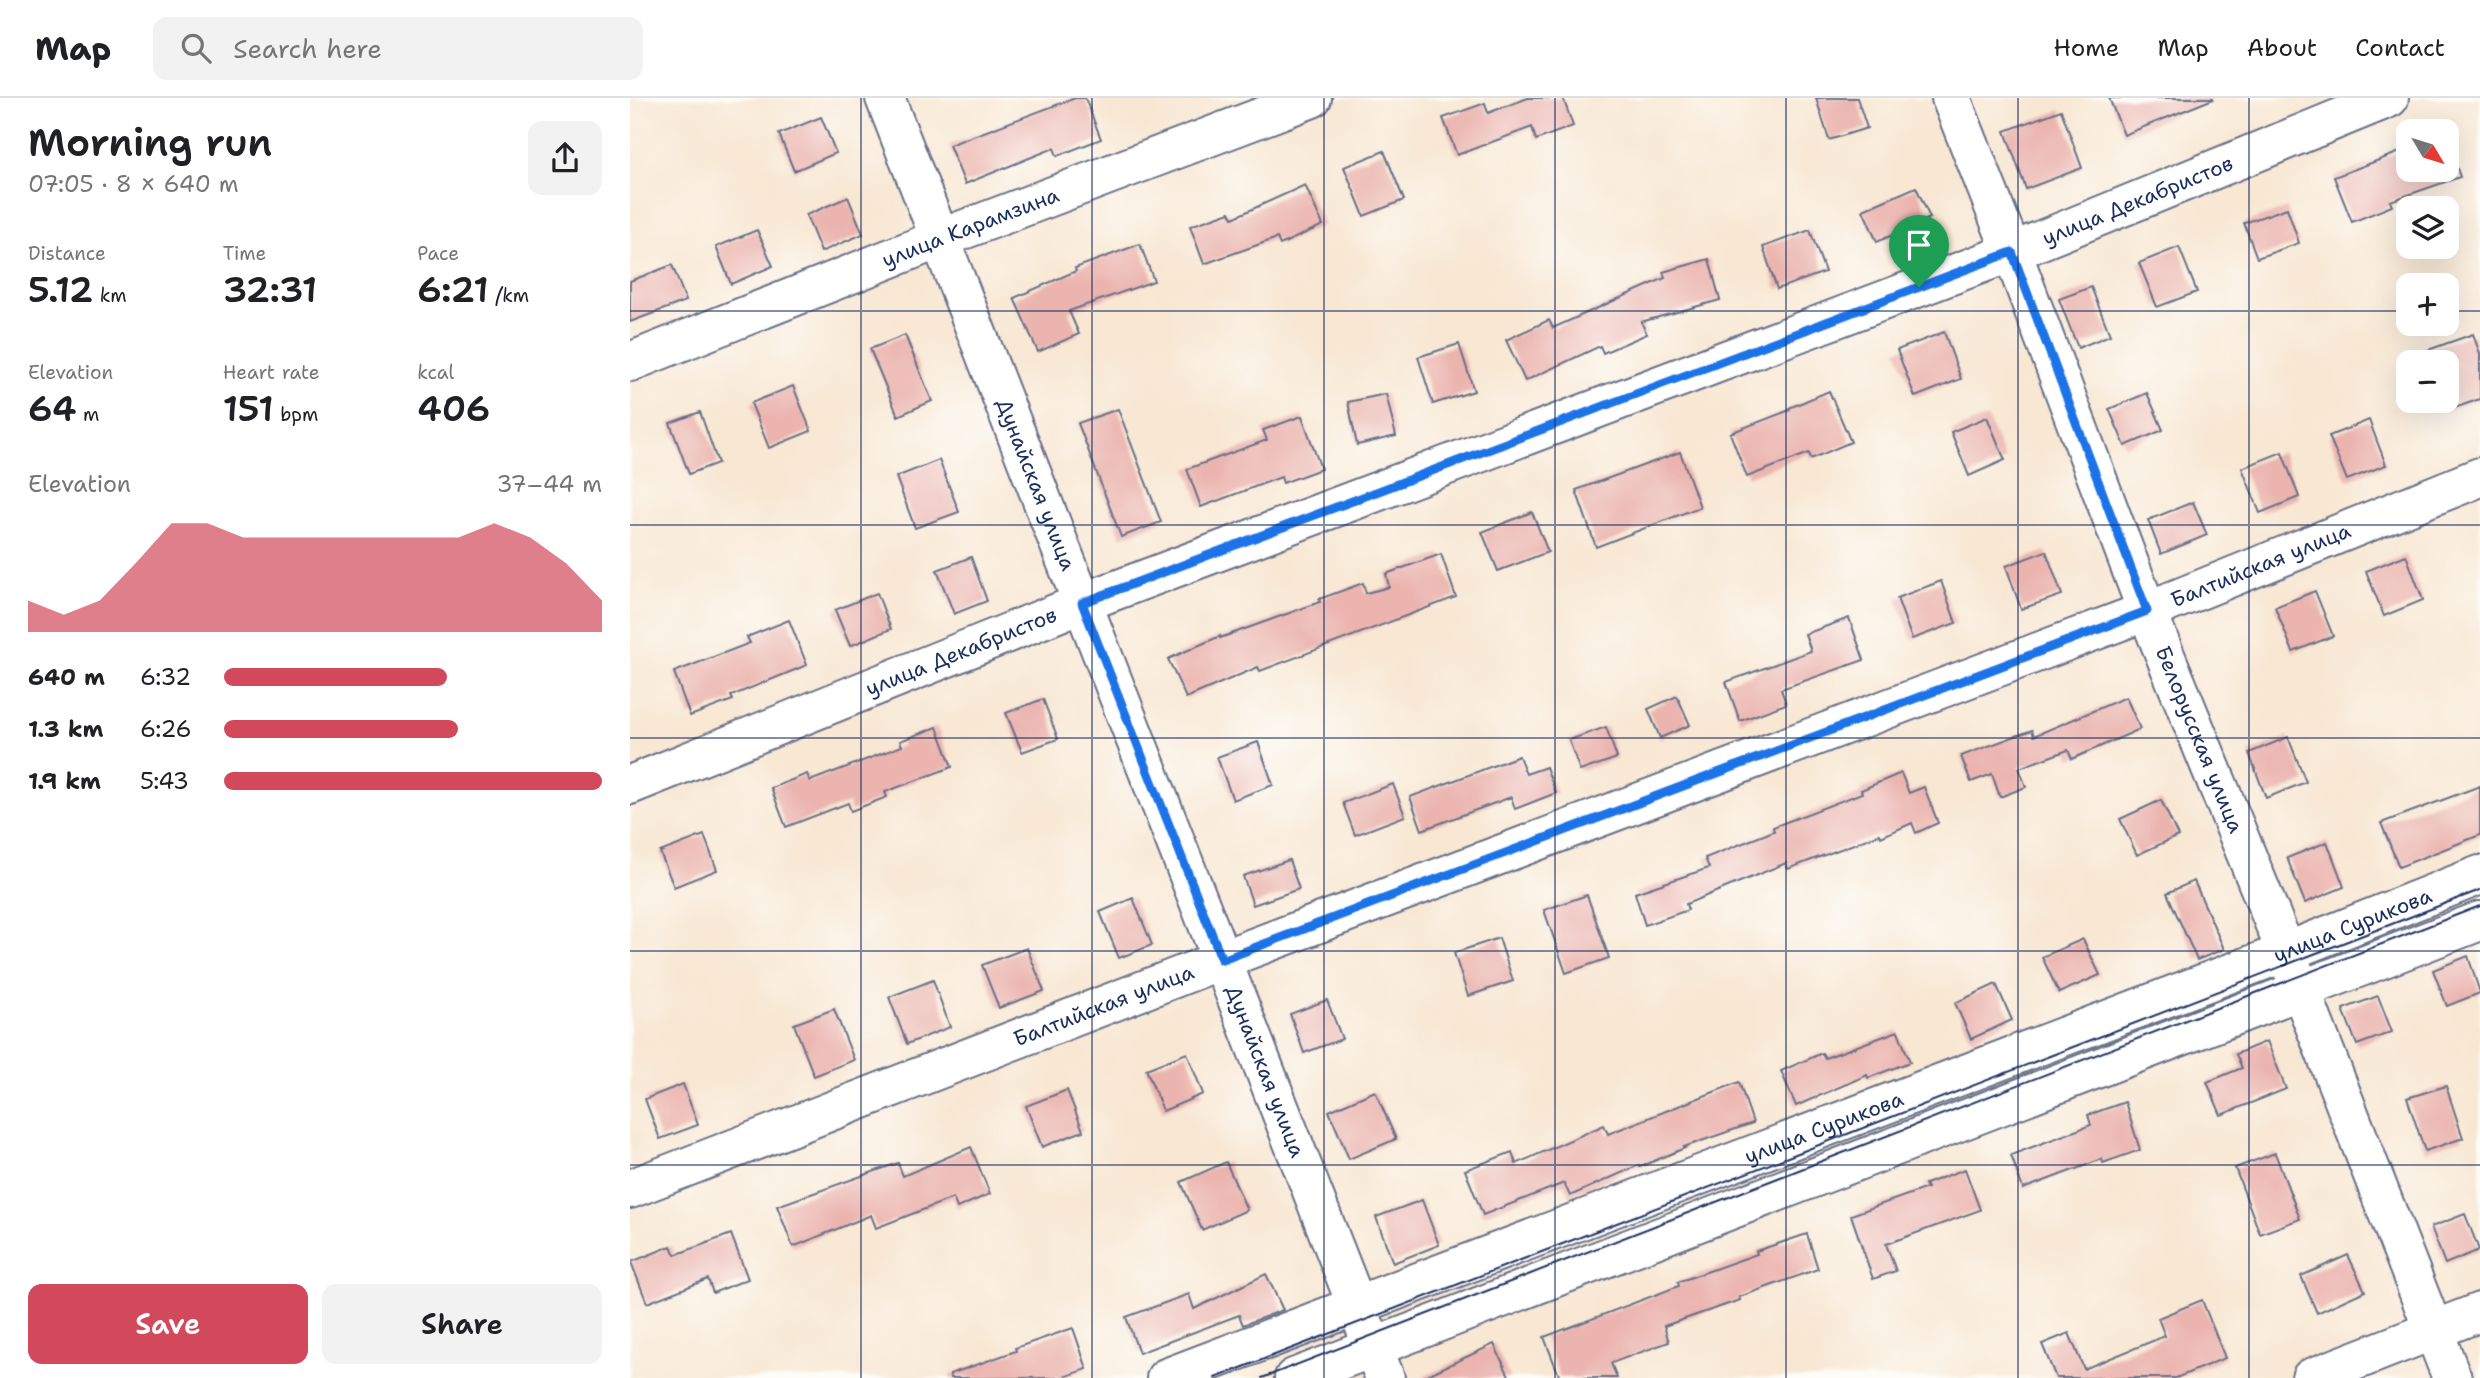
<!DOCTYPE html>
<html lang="en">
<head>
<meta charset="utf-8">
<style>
	:root { --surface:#fff; --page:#f2f2f2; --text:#202124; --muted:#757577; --line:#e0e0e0; --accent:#d1495b }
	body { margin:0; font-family:"Shantell Sans",sans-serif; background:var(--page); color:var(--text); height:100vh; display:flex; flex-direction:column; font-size:26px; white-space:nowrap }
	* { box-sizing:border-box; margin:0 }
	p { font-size:23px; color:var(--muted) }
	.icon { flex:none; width:38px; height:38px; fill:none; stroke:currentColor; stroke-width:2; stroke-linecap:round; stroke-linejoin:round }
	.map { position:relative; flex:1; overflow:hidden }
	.drawer { display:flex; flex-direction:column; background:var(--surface); width:630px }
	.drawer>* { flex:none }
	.needle { width:46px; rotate:128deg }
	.controls { position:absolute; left:1766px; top:21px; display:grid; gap:14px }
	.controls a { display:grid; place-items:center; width:63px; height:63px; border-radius:14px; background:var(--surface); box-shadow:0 7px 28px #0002; font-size:35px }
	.pin { position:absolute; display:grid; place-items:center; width:60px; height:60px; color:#fff; margin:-72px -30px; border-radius:50% 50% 50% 0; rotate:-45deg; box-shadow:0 0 7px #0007 }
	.pin .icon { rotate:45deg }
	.round { display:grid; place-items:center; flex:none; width:74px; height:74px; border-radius:14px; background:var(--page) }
	.summary { display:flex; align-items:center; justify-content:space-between; height:119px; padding:0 28px }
	h1 { font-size:38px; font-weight:600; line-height:52px }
	.stats { display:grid; grid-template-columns:repeat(3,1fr); gap:10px; height:119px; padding:7px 28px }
	.stats div { display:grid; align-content:center }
	.stats b { font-size:35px; font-weight:600 }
	.stats small { font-size:19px; font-weight:400 }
	.stats p { font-size:19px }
	.chart { height:196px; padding:14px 28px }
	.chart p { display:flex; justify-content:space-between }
	.chart svg { width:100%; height:126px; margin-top:7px; fill:var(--accent); opacity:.7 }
	.primary-button { display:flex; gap:14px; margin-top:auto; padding:14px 28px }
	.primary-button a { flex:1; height:80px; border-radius:14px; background:var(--accent); color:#fff; font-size:28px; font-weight:600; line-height:80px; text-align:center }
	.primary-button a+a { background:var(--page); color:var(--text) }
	ul { padding:0 28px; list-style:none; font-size:23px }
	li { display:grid; grid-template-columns:112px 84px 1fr; align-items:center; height:52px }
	li i { height:18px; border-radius:9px; background:var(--accent) }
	header { display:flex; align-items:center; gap:42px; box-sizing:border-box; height:98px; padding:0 35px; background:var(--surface); border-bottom:2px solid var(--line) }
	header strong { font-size:33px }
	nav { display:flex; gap:38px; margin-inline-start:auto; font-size:24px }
	.search { width:490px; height:63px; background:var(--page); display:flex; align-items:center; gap:18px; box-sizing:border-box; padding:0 24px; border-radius:14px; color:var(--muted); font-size:26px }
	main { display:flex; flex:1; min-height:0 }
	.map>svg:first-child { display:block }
	.building { fill:#ebb4af }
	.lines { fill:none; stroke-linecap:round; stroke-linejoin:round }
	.minor-casing { stroke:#686f87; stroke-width:42 }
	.minor { stroke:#fff; stroke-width:38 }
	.tram { stroke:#1b2f5e; stroke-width:2 }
	.route-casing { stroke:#fff; stroke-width:14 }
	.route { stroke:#1a73e8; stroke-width:9 }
	.grid { fill:none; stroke:#1b2f5e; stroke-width:2; stroke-opacity:0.55 }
	.labels { text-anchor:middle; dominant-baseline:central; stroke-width:7; stroke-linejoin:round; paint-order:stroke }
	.street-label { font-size:21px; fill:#1b2f5e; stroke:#fdfcf7 }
</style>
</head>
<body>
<header>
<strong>Map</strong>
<div class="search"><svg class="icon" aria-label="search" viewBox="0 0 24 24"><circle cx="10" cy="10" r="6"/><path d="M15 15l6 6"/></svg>Search here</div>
<nav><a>Home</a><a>Map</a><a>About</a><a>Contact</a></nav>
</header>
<main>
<section class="drawer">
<div class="summary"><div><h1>Morning run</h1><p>07:05 · 8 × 640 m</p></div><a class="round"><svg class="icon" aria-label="share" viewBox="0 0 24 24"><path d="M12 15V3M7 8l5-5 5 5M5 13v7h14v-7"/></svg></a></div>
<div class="stats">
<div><p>Distance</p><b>5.12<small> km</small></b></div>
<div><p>Time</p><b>32:31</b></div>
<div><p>Pace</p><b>6:21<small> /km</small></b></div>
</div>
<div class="stats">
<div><p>Elevation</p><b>64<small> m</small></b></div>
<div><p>Heart rate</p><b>151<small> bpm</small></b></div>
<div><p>kcal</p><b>406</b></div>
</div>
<div class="chart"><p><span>Elevation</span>37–44 m</p>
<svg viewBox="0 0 160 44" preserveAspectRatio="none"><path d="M0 44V33L10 38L20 33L30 20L40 6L50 6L60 11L70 11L80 11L90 11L100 11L110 11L120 11L130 6L140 11L150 20L160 33V44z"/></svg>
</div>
<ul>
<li><b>640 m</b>6:32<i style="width:59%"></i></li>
<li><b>1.3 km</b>6:26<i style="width:62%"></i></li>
<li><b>1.9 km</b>5:43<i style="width:100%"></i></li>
</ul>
<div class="primary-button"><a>Save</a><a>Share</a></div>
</section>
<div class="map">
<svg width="1850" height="1280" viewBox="0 0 1850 1280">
	<rect width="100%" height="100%" fill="#fdfcf7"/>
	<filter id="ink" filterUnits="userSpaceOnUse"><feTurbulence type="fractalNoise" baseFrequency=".0143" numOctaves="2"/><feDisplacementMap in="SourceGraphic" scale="14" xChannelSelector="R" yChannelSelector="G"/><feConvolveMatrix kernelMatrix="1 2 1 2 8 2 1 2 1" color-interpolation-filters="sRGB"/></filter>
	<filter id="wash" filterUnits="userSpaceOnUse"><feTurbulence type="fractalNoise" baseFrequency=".00686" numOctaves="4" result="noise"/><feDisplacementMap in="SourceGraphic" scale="28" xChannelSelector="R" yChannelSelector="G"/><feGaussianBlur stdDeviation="1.57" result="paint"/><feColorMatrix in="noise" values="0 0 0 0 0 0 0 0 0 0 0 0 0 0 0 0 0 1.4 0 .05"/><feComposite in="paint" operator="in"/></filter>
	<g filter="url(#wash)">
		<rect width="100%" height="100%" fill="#f8e7d3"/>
		<g id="blocks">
			<g class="building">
				<polygon points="445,0 455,0 471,41 427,58 424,50 335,86 319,47"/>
				<polygon points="898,0 933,0 943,28 906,42 902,29 827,57 813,20 855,5 858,15"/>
				<polygon points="1186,0 1227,0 1237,30 1199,42"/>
				<polygon points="1479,0 1583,0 1583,1 1494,37"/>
				<polygon points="1431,12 1452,70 1396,91 1375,33"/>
				<polygon points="191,19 206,55 164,73 149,36"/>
				<polygon points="1816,40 1830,79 1760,103 1762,108 1722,124 1704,79 1778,51 1778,72 1816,72"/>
				<polygon points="754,53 774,102 734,118 714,69"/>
				<polygon points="675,87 693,127 650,147 647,140 574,166 560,128 600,114 603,120"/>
				<polygon points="1286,89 1300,120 1247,144 1233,112"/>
				<polygon points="218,99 233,136 191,154 176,117"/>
				<polygon points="1657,110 1669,145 1627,160 1614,125"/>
				<polygon points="127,132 143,168 101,186 86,149"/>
				<polygon points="1180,132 1195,174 1147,191 1133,149"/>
				<polygon points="510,146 524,183 439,213 449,236 408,254 384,200 446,173 445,170"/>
				<polygon points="1549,149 1567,194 1527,209 1509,165"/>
				<polygon points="1079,161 1090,202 1011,224 1017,236 973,255 970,248 895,283 876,242 919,222 923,230 1035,180 1033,174"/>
				<polygon points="42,167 56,203 0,224 0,183"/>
				<polygon points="1461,189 1480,237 1448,250 1429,201"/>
				<polygon points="1314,234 1331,281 1285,299 1267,252"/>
				<polygon points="1843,236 1850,256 1850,301 1816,313 1813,303 1816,303 1816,264 1799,264 1795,253"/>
				<polygon points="275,237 302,303 268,318 240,251"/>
				<polygon points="829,246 844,293 803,306 788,259"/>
				<polygon points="163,288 181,333 139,350 121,305"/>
				<polygon points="1199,293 1221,344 1181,361 1179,355 1117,379 1100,335 1160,312 1159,310"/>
				<polygon points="1517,295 1533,332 1495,348 1479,311"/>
				<polygon points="756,296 766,338 727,347 718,304"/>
				<polygon points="488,311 531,424 491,439 448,325"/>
				<polygon points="70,314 88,365 59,376 40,325"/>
				<polygon points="672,318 691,371 653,385 651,379 571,409 557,371 637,342 633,332"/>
				<polygon points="1357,319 1375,362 1339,378 1321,334"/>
				<polygon points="1739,322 1756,367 1717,382 1699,338"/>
				<polygon points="1050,354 1070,409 966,449 946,392"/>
				<polygon points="1652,354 1669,399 1630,415 1612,370"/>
				<polygon points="309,362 329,414 285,430 266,379"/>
				<polygon points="1563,404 1577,437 1531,456 1518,422"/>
				<polygon points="902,414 918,454 868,473 852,434"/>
				<polygon points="1416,453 1432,497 1391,511 1376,468"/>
				<polygon points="811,456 826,499 630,573 628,569 556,600 538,561 590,538 590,540 690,504 689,501 733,485 736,495 759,489 756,476"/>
				<polygon points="1776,457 1793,502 1754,518 1736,473"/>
				<polygon points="341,459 357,503 324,516 307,472"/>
				<polygon points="1311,483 1326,525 1282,541 1267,500"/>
				<polygon points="1685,493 1703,538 1663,554 1645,509"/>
				<polygon points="247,495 261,531 220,548 205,512"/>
				<polygon points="1219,520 1234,562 1151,591 1156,606 1110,623 1096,584 1181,553 1175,536"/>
				<polygon points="159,522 177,567 101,598 103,602 60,618 44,574 120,545 117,539"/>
				<polygon points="1047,598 1060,627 1030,640 1018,611"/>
				<polygon points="1496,599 1510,631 1442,661 1438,652 1389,670 1396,689 1370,699 1362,676 1341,684 1331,658 1402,632 1404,638"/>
				<polygon points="413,601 428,641 392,654 376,615"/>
				<polygon points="307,629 322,669 255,694 257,699 221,713 218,705 156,729 141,690 177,676 180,683 272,648 270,643"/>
				<polygon points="976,629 987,660 950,673 939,642"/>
				<polygon points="1658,639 1676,684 1636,700 1619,655"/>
				<polygon points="628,644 643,687 603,702 587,659"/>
				<polygon points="889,658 896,676 916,669 926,695 885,711 881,699 792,732 780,699"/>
				<polygon points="1271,675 1279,695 1294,689 1308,725 1286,735 1282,725 1251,739 1250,736 1158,771 1156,765 1056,806 1058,812 1015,827 1005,795 1079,770 1075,760 1144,733 1143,729 1232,695 1231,692"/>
				<polygon points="763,686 775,718 725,737 713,705"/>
				<polygon points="1850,688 1850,737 1769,769 1751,725"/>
				<polygon points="1531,702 1548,738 1507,757 1490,721"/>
				<polygon points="74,737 87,772 44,789 30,754"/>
				<polygon points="1697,744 1714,789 1675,805 1657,760"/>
				<polygon points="659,762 669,791 623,807 613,778"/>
				<polygon points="1564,783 1594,851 1567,862 1537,795"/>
				<polygon points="957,797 979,860 936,875 914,812"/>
				<polygon points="503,800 522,847 489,860 470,814"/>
				<polygon points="869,840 883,883 838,898 824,855"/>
				<polygon points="1453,841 1470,877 1429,895 1412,859"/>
				<polygon points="397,850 414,893 369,910 352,867"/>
				<polygon points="1838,858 1850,895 1817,908 1803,872"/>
				<polygon points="303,882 320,929 277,946 259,899"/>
				<polygon points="1366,886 1382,922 1341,941 1325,905"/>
				<polygon points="1748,898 1762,934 1727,947 1713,911"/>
				<polygon points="697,902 712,941 674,955 660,916"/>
				<polygon points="204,911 224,962 184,978 164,926"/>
				<polygon points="1268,933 1280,964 1238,980 1237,977 1166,1008 1151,973 1192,955 1195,960"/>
				<polygon points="1637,943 1656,991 1591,1017 1577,984 1612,970 1606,956"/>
				<polygon points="557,955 573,996 533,1013 516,971"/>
				<polygon points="1109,984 1123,1025 1054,1049 1055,1050 1010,1069 1009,1067 940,1098 934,1085 853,1117 835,1072 882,1054 886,1066 974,1027 978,1036"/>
				<polygon points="53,986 68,1027 30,1041 15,1001"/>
				<polygon points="1816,988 1833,1040 1795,1053 1777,1000"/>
				<polygon points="437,992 453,1033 412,1049 396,1008"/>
				<polygon points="745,993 766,1041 719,1061 699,1013"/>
				<polygon points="1495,1004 1510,1052 1473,1065 1472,1061 1393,1091 1381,1057 1461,1027 1458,1017"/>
				<polygon points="341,1049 360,1096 327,1110 323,1100 246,1130 241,1117 163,1149 147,1108 268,1065 273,1078"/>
				<polygon points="1645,1055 1670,1121 1630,1136 1605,1070"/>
				<polygon points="596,1064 617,1112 572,1132 551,1084"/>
				<polygon points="1335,1071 1350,1112 1256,1146 1266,1173 1243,1181 1221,1117 1297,1090 1295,1086"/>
				<polygon points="792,1102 809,1147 763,1165 746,1119"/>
				<polygon points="1835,1116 1849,1152 1815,1166 1801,1129"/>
				<polygon points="101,1136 118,1181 83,1195 78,1181 17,1205 1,1164 41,1148 45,1157"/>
				<polygon points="1177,1136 1188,1171 1109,1199 1110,1202 1034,1228 1039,1244 981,1265 987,1280 930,1280 914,1239 1049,1188 1048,1184 1127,1156 1126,1153"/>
				<polygon points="1718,1157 1735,1193 1687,1215 1671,1178"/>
				<polygon points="636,1176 653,1212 613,1227 609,1217 509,1255 496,1219 559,1196 564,1211"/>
				<polygon points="1572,1202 1595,1260 1546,1280 1426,1280 1412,1246 1439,1235 1454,1271 1535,1238 1528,1220"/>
				<polygon points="443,1230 457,1271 431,1280 320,1280 320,1276 386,1253 385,1250"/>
				<polygon points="864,1246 880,1280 791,1280"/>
			</g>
		</g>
	</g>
	<g filter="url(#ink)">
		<use href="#blocks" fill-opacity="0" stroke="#686f87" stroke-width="2"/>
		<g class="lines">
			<defs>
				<g id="minor">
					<path id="s1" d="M 255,0 L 755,1280"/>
					<path id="s2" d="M 1321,0 L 1382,154 L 1517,513 L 1656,854 L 1822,1280"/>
					<path id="s3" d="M 0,264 L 309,141 L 682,0"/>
					<path id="s4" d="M 0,687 L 452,505 L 1382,154 L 1759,0"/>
					<path id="s5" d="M 0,1091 L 591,862 L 1517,513 L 1850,379"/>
					<path id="s6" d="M 536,1280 L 1656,854 L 1850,777"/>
					<polyline points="664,1280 1850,823"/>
					<polyline points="1681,1280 1850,1214"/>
				</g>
			</defs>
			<use href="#minor" class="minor-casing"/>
			<use href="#minor" class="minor"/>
			<g class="tram">
				<polyline points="585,1280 1850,792"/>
				<polyline points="632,1280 1850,808"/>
			</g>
		</g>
	</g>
	<g class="lines" filter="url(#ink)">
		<defs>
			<polygon id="route" points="1382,154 1517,513 592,862 452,505"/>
		</defs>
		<use href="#route" class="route-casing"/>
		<use href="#route" class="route"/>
	</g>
	<path class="grid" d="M 231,0 L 231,1280M 462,0 L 462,1280M 694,0 L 694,1280M 925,0 L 925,1280M 1156,0 L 1156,1280M 1388,0 L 1388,1280M 1619,0 L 1619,1280M 0,213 L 1778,213M 1816,213 L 1850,213M 0,427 L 1850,427M 0,640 L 1850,640M 0,853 L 1850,853M 0,1067 L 1850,1067"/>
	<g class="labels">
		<g class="street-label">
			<text stroke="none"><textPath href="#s4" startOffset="1617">улица Декабристов</textPath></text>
			<text stroke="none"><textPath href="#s3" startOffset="366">улица Карамзина</textPath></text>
			<text stroke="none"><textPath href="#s1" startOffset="415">Дунайская улица</textPath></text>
			<text stroke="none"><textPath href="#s5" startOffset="1746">Балтийская улица</textPath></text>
			<text stroke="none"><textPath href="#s4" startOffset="357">улица Декабристов</textPath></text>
			<text stroke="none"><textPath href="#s2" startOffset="688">Белорусская улица</textPath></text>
			<text stroke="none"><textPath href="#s6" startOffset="1270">улица Сурикова</textPath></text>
			<text stroke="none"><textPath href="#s5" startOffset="508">Балтийская улица</textPath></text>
			<text stroke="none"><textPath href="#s1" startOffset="1045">Дунайская улица</textPath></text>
			<text stroke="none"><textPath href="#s6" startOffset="704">улица Сурикова</textPath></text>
		</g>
	</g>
</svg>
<div class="controls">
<a><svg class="needle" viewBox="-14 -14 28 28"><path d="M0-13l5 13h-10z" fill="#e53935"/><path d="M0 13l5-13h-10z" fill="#757577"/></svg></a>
<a><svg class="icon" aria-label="layers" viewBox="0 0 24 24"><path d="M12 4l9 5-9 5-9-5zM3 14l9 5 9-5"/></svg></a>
<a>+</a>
<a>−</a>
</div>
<div class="pin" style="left:1289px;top:189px;background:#1e9e55"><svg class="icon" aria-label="arrive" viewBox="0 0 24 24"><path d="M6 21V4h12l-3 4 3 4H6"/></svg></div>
</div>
</main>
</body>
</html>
